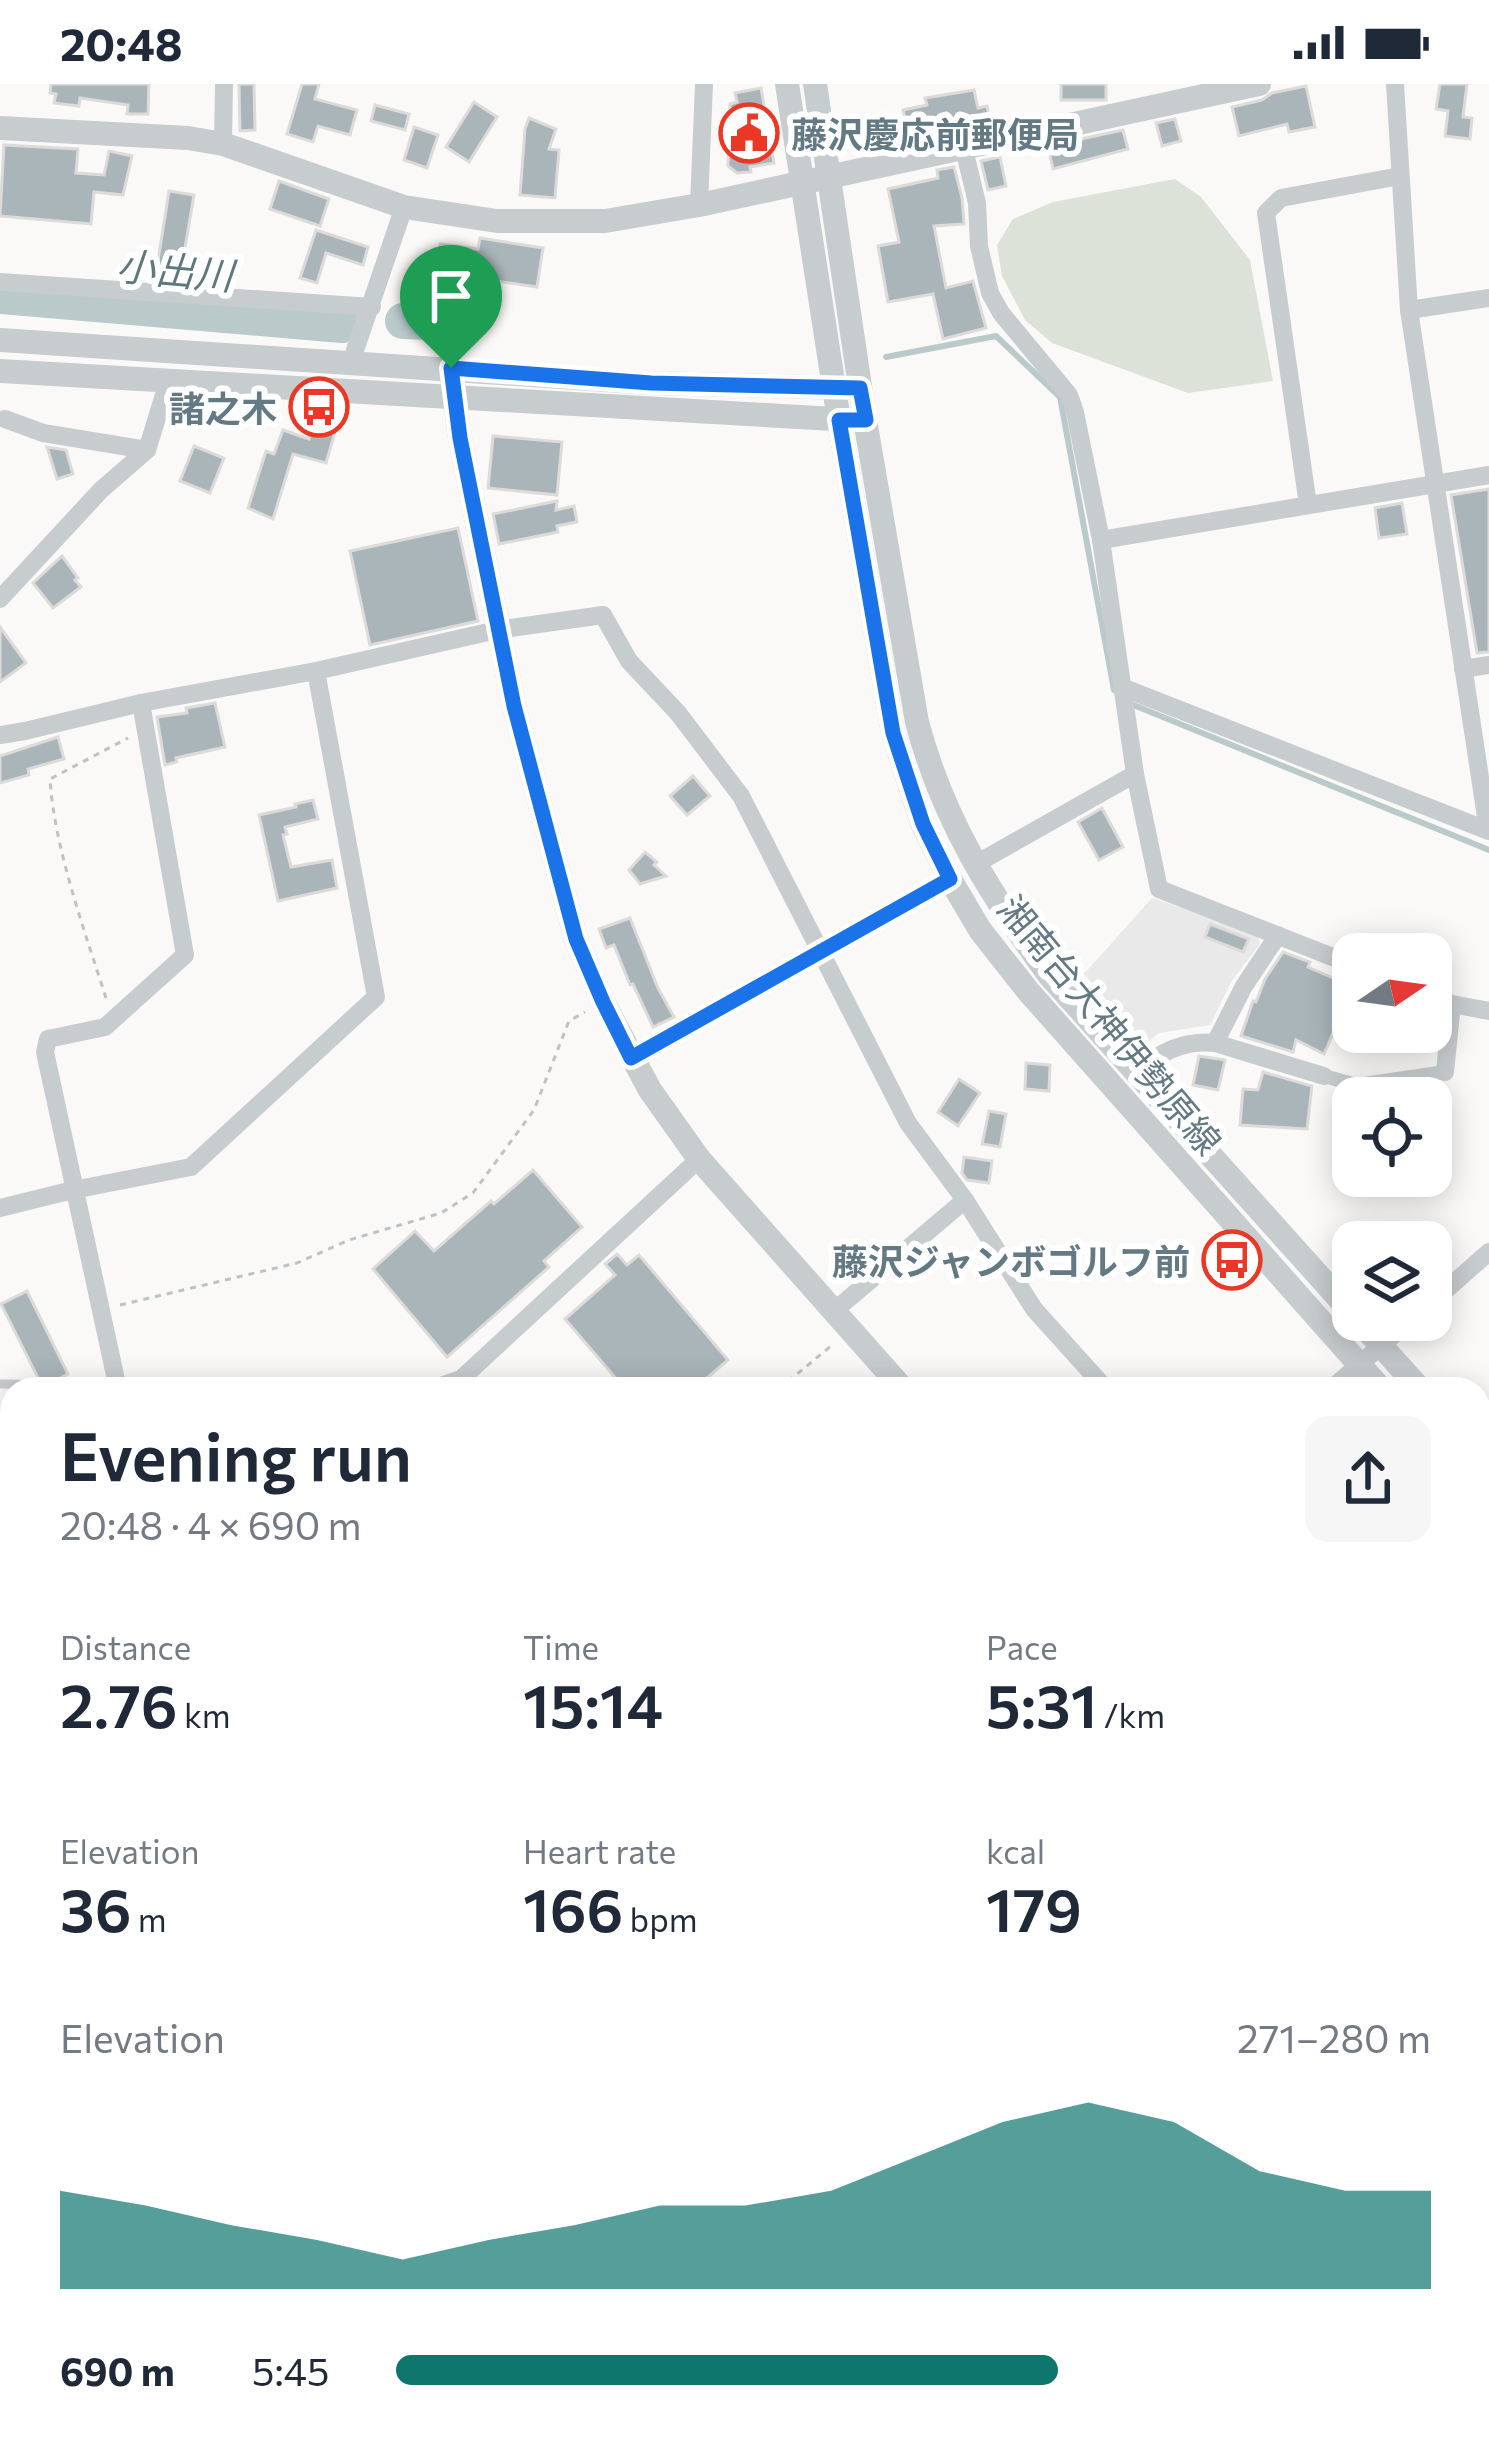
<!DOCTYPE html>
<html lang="en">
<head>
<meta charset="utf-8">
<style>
	:root { --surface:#fff; --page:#f6f6f7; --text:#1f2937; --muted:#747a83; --accent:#0f766e }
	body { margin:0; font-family:Commissioner,"Noto Sans JP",sans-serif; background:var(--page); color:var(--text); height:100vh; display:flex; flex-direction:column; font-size:45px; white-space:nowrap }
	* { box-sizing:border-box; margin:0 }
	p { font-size:39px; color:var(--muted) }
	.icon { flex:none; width:66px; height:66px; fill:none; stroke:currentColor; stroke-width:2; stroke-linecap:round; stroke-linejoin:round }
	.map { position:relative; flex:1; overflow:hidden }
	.side { position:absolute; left:0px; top:1293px; width:1491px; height:1065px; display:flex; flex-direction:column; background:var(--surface); border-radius:36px 36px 0 0; box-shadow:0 6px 30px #0003 }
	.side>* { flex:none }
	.needle { width:78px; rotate:77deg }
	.controls { position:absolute; left:1332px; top:849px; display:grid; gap:24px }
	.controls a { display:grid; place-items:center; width:120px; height:120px; border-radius:24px; background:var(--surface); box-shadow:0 6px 30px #0003; font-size:60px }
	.pin { position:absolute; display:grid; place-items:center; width:102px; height:102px; color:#fff; margin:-123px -51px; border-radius:50% 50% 50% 0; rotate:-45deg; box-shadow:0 0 12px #0007 }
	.pin .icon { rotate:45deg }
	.round { display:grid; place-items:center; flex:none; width:126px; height:126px; border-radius:24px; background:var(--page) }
	.head { display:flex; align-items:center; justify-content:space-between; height:204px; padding:0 60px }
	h1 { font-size:66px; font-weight:600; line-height:90px }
	.stats { display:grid; grid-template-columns:repeat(3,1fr); gap:18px; height:204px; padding:12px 60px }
	.stats div { display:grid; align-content:center }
	.stats b { font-size:60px; font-weight:600 }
	.stats small { font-size:33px; font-weight:400 }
	.stats p { font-size:33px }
	.chart { height:336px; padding:24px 60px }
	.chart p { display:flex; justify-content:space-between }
	.chart svg { width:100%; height:216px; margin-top:12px; fill:var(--accent); opacity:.7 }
	ul { padding:0 60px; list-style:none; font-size:39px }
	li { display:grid; grid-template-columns:192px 144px 1fr; align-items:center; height:90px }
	li i { height:30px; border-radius:15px; background:var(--accent) }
	.status { display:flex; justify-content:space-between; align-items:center; height:84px; padding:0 60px; background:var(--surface); direction:ltr }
	.status svg { height:33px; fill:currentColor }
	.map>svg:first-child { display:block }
	.built { fill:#e8e9e8 }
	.green { fill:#dce2d8 }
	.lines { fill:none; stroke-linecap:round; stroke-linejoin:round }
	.stream { stroke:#bacacb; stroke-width:6 }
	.river { stroke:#bacacb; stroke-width:36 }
	.building { fill:#a9b5b9; stroke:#dcdbd9; stroke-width:3 }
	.secondary-casing { stroke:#b7bec2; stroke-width:33 }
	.path { stroke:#bec2c4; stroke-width:3; stroke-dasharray:6 6; stroke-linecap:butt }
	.service { stroke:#c7cccf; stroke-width:9 }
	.pedestrian { stroke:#c7cccf; stroke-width:14 }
	.minor { stroke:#c7cccf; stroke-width:18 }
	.tertiary { stroke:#c7cccf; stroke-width:24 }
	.secondary { stroke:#fff; stroke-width:27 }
	.route-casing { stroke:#fff; stroke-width:24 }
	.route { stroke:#1a73e8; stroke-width:15 }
	.labels { text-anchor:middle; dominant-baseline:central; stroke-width:12; stroke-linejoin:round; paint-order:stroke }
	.poi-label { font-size:36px; font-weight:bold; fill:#637a84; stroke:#fff; text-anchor:end }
	.street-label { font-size:36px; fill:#637a84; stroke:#fff }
	.water-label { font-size:39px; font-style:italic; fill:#5e797d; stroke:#fff }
</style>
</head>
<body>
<div class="status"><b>20:48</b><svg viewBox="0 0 49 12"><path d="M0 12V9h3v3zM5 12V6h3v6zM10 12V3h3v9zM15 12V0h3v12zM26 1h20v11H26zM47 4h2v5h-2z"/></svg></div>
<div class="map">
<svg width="1489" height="2357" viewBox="0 0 1489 2357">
	<rect width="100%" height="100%" fill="#faf9f7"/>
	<g class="built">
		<polygon points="1152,814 1257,850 1260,860 1231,898 1210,941 1159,949 1150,956 1140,954 1084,890"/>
		<polygon points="863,2346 1265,2346 1263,2357 867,2357"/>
	</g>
	<g class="green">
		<polygon points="1175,95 1201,113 1250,176 1273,297 1188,309 1052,259 1025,236 1002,192 997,161 1013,135 1053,118"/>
		<polygon points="218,2346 372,2346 378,2357 215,2357"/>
	</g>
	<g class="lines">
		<g class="stream">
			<polyline points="886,273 996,252 1060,313 1114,606"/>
			<polyline points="1131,620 1489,766"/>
		</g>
		<g class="river">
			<polyline points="0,212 342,241"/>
			<polyline points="403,237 428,238"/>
		</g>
	</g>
	<g class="building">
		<polygon points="51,0 149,0 148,30 127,30 128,21 80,14 79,22 54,19 56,10 50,9"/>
		<polygon points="239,0 254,0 255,46 240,47"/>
		<polygon points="302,0 319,0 315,15 357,26 350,51 318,42 313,58 287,50"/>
		<rect x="1061" y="0" width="45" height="16"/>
		<polygon points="1440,0 1467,0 1463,33 1472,34 1470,55 1445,52 1448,27 1436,25"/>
		<polygon points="1306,2 1315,43 1289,48 1287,40 1239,52 1232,23 1262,16 1272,9"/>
		<polygon points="761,4 774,79 750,83 751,88 737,89 728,82 730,20 737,18 735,9"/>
		<polygon points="974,6 978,24 987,22 991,41 966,46 964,39 908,49 903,26 927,21 925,14"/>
		<polygon points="474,18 497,33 469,78 446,63"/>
		<polygon points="375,21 409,30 405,46 371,37"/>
		<polygon points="529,34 556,45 549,65 559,66 555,114 520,111 525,45"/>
		<polygon points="1175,35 1181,57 1162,62 1156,39"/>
		<polygon points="414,43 438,51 427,84 404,76"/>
		<polygon points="1123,46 1128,65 1053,85 1048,62"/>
		<polygon points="4,61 78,65 76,89 104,91 109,67 132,72 123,111 94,108 91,140 0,132"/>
		<polygon points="1000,73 1006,102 988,106 981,77"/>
		<polygon points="954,83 962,114 964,140 934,142 946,204 973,197 986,244 943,255 933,210 888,218 878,162 899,158 888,105 938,94 937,86"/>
		<polygon points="279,97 329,115 320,142 270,125"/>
		<polygon points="169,107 194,111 181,187 157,183"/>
		<polygon points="316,146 368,163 363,181 326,169 317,199 300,194"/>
		<polygon points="480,154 543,164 537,203 454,191 453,197 436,195 440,160 478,165"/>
		<polygon points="313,341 335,348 326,379 293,370 273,435 248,424 266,367 274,370 283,346 309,355"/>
		<polygon points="493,352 562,358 557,411 488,404"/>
		<polygon points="194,362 224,374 210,409 180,397"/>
		<polygon points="47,363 66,366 73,390 57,395"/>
		<polygon points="1489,405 1489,568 1477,569 1451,411"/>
		<polygon points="557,417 556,426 574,422 577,438 557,442 558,448 499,460 493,430"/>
		<polygon points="1402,419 1407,450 1379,454 1375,424"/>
		<polygon points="458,444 478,537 370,561 350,467"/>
		<polygon points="62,472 78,494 75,496 81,503 53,524 33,499"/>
		<polygon points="0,543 26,579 0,598"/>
		<polygon points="215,619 225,663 176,674 177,678 165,681 157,633 187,629 186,624"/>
		<polygon points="58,653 64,675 28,685 29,691 0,699 0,672"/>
		<polygon points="693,692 710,712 687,731 670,712"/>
		<polygon points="313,716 318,735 285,743 287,750 283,751 291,783 332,776 337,804 278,817 259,731 296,723 295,720"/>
		<polygon points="1102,724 1123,763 1099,776 1078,738"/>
		<polygon points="645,768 657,778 654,781 666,792 640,800 629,786"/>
		<polygon points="630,834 658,904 674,933 653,943 633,900 630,901 614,861 606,864 599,845"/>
		<polygon points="1210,840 1249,855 1243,868 1205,853"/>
		<polygon points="1283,868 1310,878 1308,883 1353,903 1324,970 1296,956 1293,968 1241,952 1253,917 1256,918 1265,895"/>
		<polygon points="1199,972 1225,976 1218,1006 1193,1001"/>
		<polygon points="1026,979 1050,981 1049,1007 1025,1005"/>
		<polygon points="1263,988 1312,1002 1307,1045 1240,1041 1243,1005 1258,1006"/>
		<polygon points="959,995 980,1009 958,1042 938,1028"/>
		<polygon points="989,1027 1006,1030 1000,1063 982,1060"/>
		<polygon points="964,1073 992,1077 989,1099 967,1096 962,1089"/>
		<polygon points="533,1086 582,1143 544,1177 549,1183 447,1273 373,1185 415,1147 434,1167 491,1117 494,1120"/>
		<polygon points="617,1170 627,1181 639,1171 728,1276 694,1305 625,1305 565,1235 615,1191 605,1180"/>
		<polygon points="27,1207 68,1290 47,1301 39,1296 1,1220"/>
	</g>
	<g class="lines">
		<defs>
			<g id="secondary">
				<polyline points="1479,1986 1489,1985"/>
				<polyline points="0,2074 12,2075"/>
			</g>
		</defs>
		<use href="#secondary" class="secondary-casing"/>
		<g class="path">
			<path d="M 106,914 C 85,848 54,763 50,695 L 128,654"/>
			<polyline points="120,1221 297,1179 349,1156 441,1129 473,1109 534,1026 569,937 585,928"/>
			<polyline points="779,1305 831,1262"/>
			<polyline points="1479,1574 1489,1585"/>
		</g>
		<g class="service">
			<polyline points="0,1300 18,1300 39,1305"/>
			<polyline points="0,1910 12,1906"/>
			<polyline points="0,2335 12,2332"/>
			<polyline points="1435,2346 1437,2357"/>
		</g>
		<polyline class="pedestrian" points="1324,992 1357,1001 1445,988"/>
		<g class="minor">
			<polyline points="1395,0 1409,226 1488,746"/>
			<polyline points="223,60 224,0"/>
			<polyline points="964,65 977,119 979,162 990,209 1001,229 1069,311 1075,328 1101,456 1135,690 1159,805 1353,881"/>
			<polyline points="699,121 704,0"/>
			<polyline points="0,198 372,223"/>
			<polyline points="1409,226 1489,214"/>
			<polyline points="351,278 404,123"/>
			<polyline points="5,335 43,349 147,366"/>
			<polyline points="1308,421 1266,129 1281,114 1400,92"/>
			<polyline points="1101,456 1489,391"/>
			<polyline points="0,515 101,406 147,366 168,298"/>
			<polyline points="1463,585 1489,581"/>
			<polyline points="1124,604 1489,747"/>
			<polyline points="0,651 25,647 141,619 316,587 497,546 603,531 629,577 678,629 741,712 908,1039 965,1116 1034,1225 1106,1305"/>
			<polyline points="974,781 1135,690"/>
			<polyline points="1431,912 1452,920 1489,927"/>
			<polyline points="1215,959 1244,902 1278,851"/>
			<polyline points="631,974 950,795"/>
			<path d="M 1134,987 C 1162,969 1181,956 1215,959 L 1324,992"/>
			<polyline points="1445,988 1452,920"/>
			<polyline points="0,1124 73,1106 191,1083 376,913 316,587"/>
			<polyline points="1431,1219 1489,1168"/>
			<polyline points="834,1227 965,1116"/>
			<polyline points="118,1305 45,968 48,955 105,943 185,871 141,619"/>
			<polyline points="432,1305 461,1295 699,1075"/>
			<polyline points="1331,1305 1411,1236"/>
			<polyline points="1479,1534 1489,1525"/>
			<polyline points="1479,1687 1489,1698"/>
			<polyline points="1479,1949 1489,1949"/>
			<polyline points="0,1989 12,2004"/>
			<polyline points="1479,2214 1489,2211"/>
			<polyline points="94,2346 94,2357"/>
			<polyline points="850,2346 855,2357"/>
			<polyline points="35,2357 64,2346"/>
			<polyline points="1272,2357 1274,2346"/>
		</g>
		<g class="tertiary">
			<polyline points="787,0 839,336 893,649 923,741 950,795 980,846 1028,907 1381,1305"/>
			<path d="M 815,0 L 865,336 L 917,638 C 943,736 990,810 1049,891 L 1353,1230"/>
			<polyline points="0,44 188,54 223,60 404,123 497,137 605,137 699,121 1259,0"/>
			<polyline points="0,256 651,299 848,304"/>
			<polyline points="451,284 460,354 514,622 576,855 603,918 650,1006 699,1075 903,1305"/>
			<polyline points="0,287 851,336"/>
			<polyline points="1358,1236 1420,1305"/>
			<polyline points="1479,1372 1489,1383"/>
			<polyline points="1479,1413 1489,1425"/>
		</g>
		<use href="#secondary" class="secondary"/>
	</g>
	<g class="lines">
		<defs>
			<polygon id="route" points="451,284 651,299 860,304 866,336 839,336 893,649 923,740 950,795 631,974 603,918 576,855 514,622 460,354"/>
		</defs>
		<use href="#route" class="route-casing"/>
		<use href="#route" class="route"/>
	</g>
	<defs>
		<symbol id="civic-ring" viewBox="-11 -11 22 22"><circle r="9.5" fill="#fff" stroke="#eb3826" stroke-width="1.5"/><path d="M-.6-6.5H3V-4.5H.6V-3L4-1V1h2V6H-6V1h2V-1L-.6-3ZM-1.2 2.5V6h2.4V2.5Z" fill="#eb3826"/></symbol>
		<symbol id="bus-ring" viewBox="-11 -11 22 22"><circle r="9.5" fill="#fff" stroke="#eb3826" stroke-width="1.5"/><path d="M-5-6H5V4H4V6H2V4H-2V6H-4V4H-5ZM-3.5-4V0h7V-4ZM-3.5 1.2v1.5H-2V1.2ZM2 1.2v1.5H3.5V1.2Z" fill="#eb3826"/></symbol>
	</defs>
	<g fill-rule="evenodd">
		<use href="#civic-ring" x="716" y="16" width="66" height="66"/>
		<use href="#bus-ring" x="286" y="290" width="66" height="66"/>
		<use href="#bus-ring" x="1199" y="1143" width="66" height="66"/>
	</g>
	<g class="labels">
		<g class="poi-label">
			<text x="791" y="49" text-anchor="start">藤沢慶応前郵便局</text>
			<text x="277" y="323">諸之木</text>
			<text x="1190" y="1176">藤沢ジャンボゴルフ前</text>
		</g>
		<g class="street-label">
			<text transform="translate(1111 940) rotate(50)">湘南台大神伊勢原線</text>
		</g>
		<g class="water-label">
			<text transform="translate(175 185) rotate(5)">小出川</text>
		</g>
	</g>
</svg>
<div class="controls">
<a><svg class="needle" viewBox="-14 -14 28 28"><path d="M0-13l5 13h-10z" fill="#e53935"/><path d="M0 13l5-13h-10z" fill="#747a83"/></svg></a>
<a><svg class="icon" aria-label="locate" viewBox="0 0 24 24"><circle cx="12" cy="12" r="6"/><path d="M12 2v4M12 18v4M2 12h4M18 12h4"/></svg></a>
<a><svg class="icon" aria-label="layers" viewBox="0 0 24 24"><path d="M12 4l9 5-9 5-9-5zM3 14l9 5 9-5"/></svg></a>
</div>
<div class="pin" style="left:451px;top:284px;background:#1e9e55"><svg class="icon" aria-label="arrive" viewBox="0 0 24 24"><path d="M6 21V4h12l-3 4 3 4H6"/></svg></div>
<section class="side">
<div class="head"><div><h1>Evening run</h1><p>20:48 · 4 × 690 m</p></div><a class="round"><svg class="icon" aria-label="share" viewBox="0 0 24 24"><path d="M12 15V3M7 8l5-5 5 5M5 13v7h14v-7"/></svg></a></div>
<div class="stats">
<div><p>Distance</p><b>2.76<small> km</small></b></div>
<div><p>Time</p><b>15:14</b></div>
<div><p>Pace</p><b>5:31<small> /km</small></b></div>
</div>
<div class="stats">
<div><p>Elevation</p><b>36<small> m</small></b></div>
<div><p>Heart rate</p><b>166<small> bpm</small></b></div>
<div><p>kcal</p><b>179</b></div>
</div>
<div class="chart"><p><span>Elevation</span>271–280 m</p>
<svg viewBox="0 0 160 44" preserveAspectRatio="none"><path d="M0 44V24L10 27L20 31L30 34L40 38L50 34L60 31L70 27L80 27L90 24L100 17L110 10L120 6L130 10L140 20L150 24L160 24V44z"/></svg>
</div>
<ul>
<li><b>690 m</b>5:45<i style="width:64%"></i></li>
</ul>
</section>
</div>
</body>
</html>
